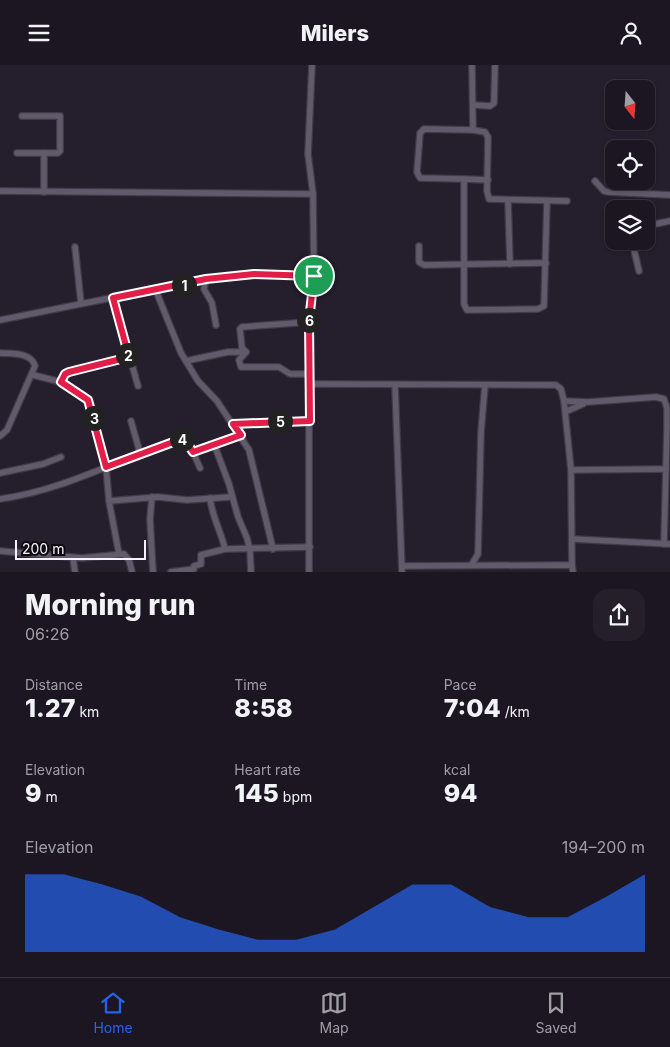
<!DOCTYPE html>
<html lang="en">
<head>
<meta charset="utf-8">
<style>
	:root { --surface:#1b1622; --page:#241f2a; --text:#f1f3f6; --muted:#a09fa5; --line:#393540; --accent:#2563eb }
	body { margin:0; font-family:Inter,sans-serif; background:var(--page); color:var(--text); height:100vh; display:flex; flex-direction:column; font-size:19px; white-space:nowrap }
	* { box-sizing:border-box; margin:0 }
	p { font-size:16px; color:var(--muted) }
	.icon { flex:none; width:28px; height:28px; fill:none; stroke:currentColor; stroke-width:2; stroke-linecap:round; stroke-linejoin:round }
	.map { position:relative; height:507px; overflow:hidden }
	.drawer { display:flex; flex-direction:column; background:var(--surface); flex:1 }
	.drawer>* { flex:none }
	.needle { width:32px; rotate:163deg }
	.fabs { position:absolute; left:605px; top:15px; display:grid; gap:10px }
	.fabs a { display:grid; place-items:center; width:50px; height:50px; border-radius:10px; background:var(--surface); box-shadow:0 1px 4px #0004,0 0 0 1px var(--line); font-size:25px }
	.scale { position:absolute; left:15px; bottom:12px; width:131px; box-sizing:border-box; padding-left:5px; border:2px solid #f6f2fc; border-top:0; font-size:14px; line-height:18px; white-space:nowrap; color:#f6f2fc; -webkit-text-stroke:4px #0c0a10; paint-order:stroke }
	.pin { position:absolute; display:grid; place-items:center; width:42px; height:42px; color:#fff; margin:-21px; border:2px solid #fff; border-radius:50%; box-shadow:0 1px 5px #0007 }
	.km { position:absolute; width:25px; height:25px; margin:-12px; border-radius:50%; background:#222; color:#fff; font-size:14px; line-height:25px; text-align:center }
	.round { display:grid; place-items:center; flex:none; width:52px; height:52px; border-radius:15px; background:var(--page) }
	.overview { display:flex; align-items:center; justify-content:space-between; height:85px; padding:0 25px }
	h1 { font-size:28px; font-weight:800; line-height:38px }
	.stats { display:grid; grid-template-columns:repeat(3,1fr); gap:8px; height:85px; padding:5px 25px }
	.stats div { display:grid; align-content:center }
	.stats b { font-size:25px; font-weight:800 }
	.stats small { font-size:14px; font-weight:400 }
	.stats p { font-size:14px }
	.chart { height:140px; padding:10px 25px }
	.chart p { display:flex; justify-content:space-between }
	.chart svg { width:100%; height:90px; margin-top:5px; fill:var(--accent); opacity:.7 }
	header { display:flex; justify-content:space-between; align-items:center; height:65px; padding:0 25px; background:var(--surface); font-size:22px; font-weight:800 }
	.dock { display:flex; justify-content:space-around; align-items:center; height:70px; border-top:1px solid var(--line); background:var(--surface); font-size:14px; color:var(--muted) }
	.dock a { display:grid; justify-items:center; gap:2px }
	.dock .selected { color:var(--accent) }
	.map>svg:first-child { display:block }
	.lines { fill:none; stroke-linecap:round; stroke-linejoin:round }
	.minor-casing { stroke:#403b48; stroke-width:8 }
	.minor { stroke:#605a6b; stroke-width:5.5 }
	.route-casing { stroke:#fff; stroke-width:10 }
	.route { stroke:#e11d48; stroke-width:6 }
</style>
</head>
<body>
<header><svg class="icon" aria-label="menu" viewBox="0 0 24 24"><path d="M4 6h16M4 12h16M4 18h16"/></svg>Milers<svg class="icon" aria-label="person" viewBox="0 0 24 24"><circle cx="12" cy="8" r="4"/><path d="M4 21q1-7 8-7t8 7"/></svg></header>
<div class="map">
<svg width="670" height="507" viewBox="0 0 670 507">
	<rect width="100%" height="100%" fill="#241e2d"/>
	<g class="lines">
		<defs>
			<g id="minor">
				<polyline points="472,0 473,65 485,67 488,72 487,126 489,134 567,136"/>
				<polyline points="473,40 490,41 494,38 495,0"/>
				<polyline points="17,88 58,88 60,86 60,51 22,51"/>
				<polyline points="464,114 420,113 417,107 420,68 424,64 473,65"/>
				<polyline points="488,115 464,114 464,239 467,245 538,244 544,241 547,136"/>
				<polyline points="595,116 604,126 609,127 670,130"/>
				<polyline points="0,126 313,129"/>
				<polyline points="44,127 44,88"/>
				<polyline points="508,135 510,199"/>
				<polyline points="646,161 670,156"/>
				<polyline points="632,176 639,206"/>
				<polyline points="419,181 419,197 424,200 546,198"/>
				<polyline points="75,182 81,238"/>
				<polyline points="206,214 204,224 212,238 216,260"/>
				<polyline points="156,226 181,288 198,316 217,336 249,385 273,484"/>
				<polyline points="113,233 138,321"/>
				<polyline points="0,255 206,214 254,209 314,211"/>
				<polyline points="246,287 242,283 240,264 242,262 309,257"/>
				<polyline points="246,287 239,295 241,302 279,302 290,309 310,309"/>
				<path d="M 0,288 C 12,289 31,287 35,301 L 7,365 L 0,371"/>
				<polyline points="186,296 228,287 246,287"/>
				<polyline points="33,310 61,317 84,331 91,340 106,402 109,436 119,489"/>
				<polyline points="61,317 65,309 69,307 129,292"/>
				<polyline points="310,319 556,320 561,324 564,336 588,337 656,332 664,334 667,343 667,362 664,479"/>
				<polyline points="395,320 402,507"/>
				<polyline points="564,336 571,405 572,500"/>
				<polyline points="567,346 583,339"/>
				<polyline points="131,356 140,388"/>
				<polyline points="233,359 310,356"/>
				<polyline points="214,379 229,419 238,452 247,473 250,485 251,507"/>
				<polyline points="193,387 241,370"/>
				<polyline points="571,405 666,404"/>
				<polyline points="0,408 43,399 61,392"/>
				<polyline points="152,432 150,454 153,507"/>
				<path d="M 210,433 C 212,452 221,466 225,484"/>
				<path d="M 0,434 C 67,425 121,392 184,373 L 189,378 L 200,403"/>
				<polyline points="109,436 158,432 187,435 231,432"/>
				<polyline points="572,474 670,479"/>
				<polyline points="0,486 82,493 124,489 129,495 132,507"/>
				<polyline points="73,493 75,507"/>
				<polyline points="472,499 478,489 481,367 485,320"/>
				<polyline points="402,501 572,500 573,507"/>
				<polyline points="171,507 194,504 194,501 201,499 201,490 225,484 310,482"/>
				<polyline points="309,507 309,257 314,211 313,129 308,89 312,0"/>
			</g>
		</defs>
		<use href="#minor" class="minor-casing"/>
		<use href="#minor" class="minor"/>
	</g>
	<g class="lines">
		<defs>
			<polygon id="route" points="254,209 314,211 309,256 310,356 233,359 241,370 193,387 184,373 106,402 88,335 61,317 65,309 69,307 129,292 113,233 206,214"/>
		</defs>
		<use href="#route" class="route-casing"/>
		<use href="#route" class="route"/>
	</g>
</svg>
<div class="fabs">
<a><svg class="needle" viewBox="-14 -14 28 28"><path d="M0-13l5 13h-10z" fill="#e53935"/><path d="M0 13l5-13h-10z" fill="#a09fa5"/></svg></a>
<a><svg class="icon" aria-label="locate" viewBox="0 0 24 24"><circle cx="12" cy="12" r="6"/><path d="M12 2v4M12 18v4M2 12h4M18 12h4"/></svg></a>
<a><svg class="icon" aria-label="layers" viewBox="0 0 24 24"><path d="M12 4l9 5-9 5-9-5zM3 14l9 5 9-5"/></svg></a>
</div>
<div class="scale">200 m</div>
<div class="pin" style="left:314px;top:211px;background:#1e9e55"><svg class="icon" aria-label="arrive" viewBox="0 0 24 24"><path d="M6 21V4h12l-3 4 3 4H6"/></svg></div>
<b class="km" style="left:184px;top:220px">1</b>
<b class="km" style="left:128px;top:290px">2</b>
<b class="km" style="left:94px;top:353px">3</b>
<b class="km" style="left:182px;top:374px">4</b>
<b class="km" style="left:280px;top:356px">5</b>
<b class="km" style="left:309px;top:255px">6</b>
</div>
<section class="drawer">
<div class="overview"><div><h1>Morning run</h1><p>06:26</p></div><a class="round"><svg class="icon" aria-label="share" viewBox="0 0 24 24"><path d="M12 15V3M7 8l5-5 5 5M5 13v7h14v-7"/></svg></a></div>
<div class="stats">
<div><p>Distance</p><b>1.27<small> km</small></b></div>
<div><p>Time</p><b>8:58</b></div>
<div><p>Pace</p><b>7:04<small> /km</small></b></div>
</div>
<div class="stats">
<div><p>Elevation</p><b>9<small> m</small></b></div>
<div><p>Heart rate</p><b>145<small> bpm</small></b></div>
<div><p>kcal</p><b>94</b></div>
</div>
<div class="chart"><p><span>Elevation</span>194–200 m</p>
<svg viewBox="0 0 160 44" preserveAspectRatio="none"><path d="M0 44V6L10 6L20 11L30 17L40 27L50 33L60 38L70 38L80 33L90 22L100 11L110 11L120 22L130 27L140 27L150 17L160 6V44z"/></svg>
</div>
</section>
<nav class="dock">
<a class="selected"><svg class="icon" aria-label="home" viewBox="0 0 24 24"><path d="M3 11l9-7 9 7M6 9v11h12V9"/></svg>Home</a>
<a><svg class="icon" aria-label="map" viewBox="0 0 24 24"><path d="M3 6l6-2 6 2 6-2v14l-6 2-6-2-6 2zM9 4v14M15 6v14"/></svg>Map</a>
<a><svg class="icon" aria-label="saved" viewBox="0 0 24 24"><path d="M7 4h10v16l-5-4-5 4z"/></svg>Saved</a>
</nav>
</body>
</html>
